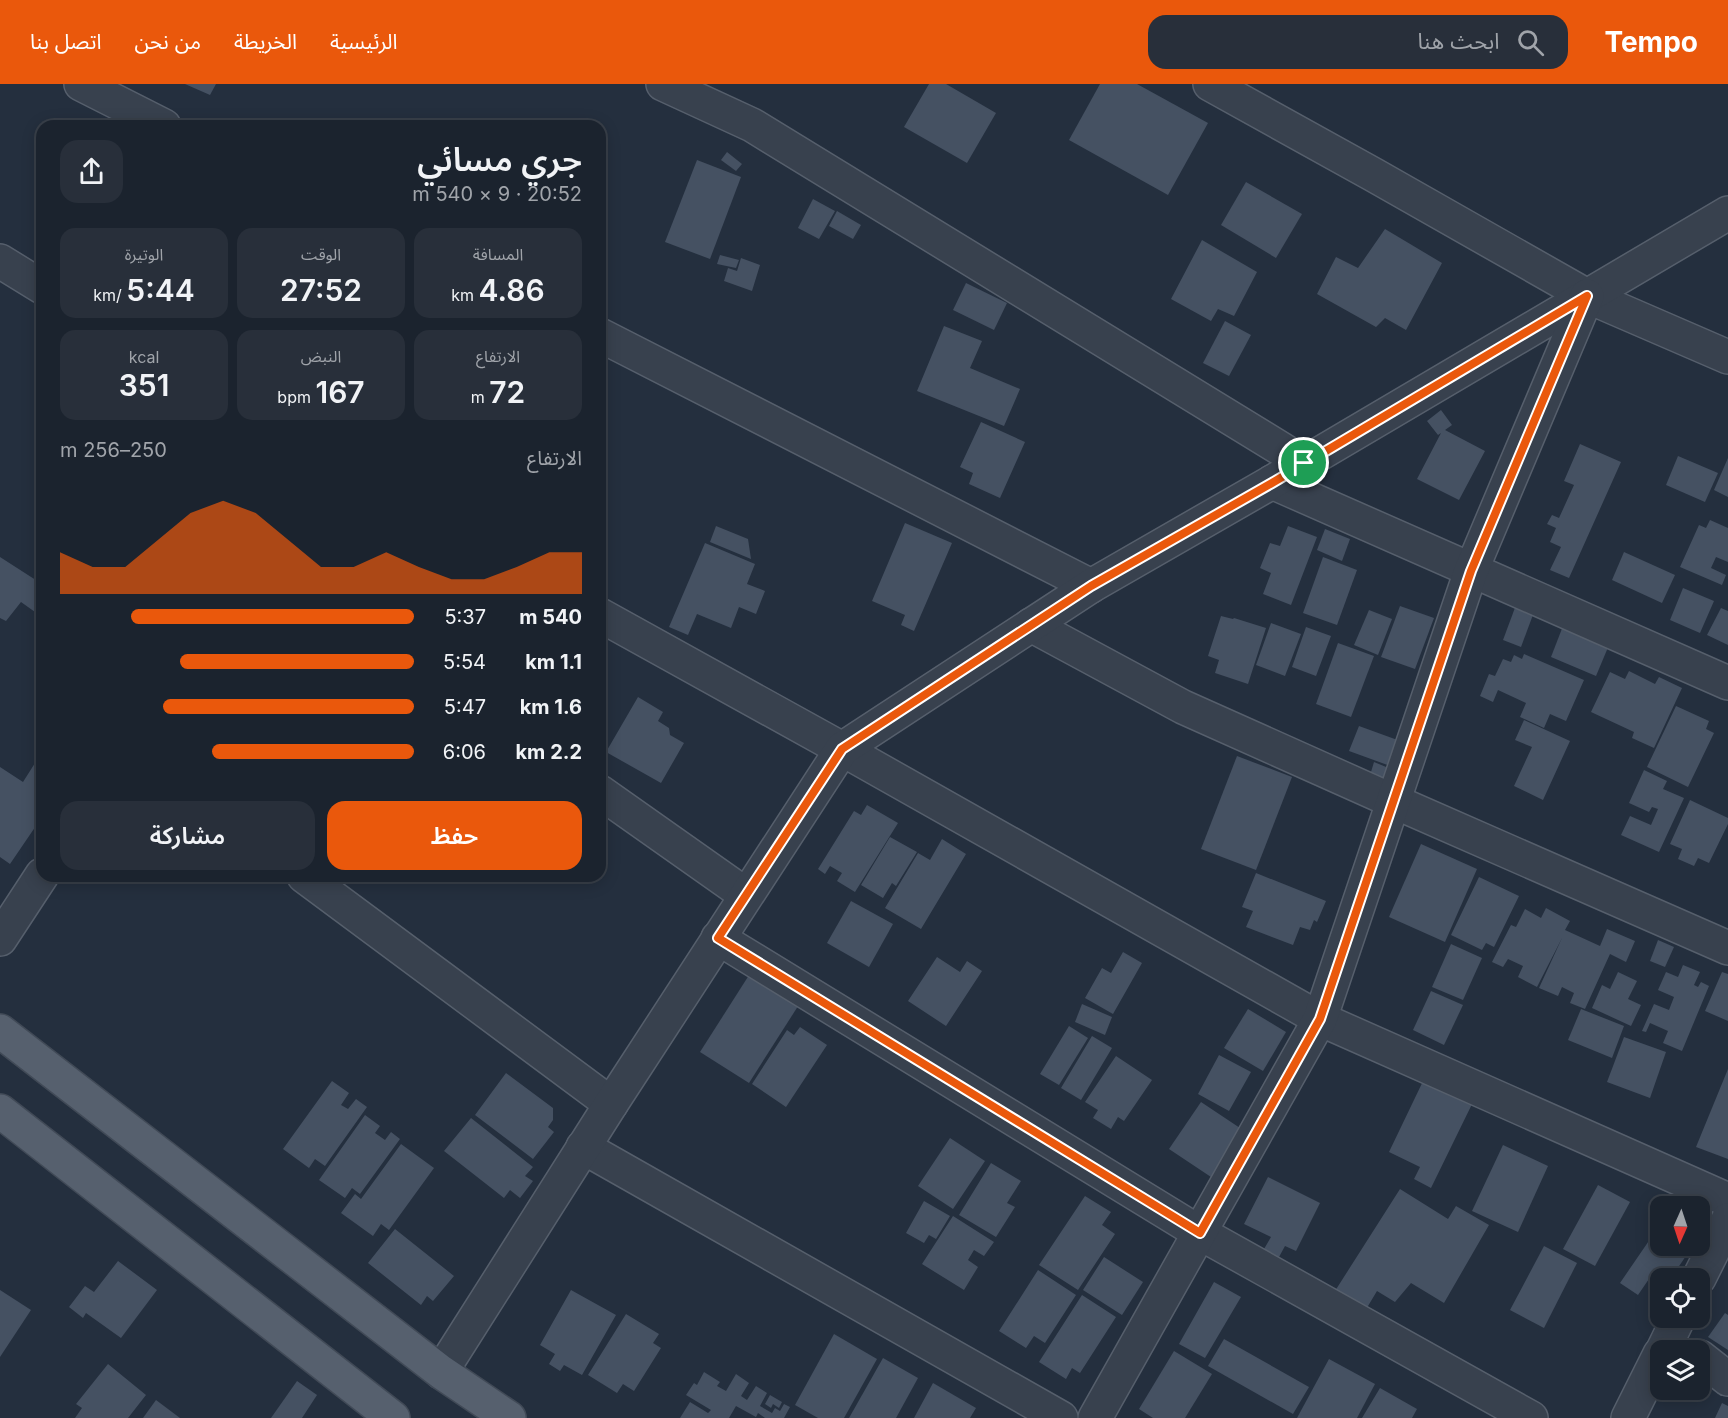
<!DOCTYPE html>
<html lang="ar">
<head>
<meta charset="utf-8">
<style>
	:root { --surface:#1b232e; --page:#282f3a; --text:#f1f3f6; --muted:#a0a4aa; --line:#39404a; --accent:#ea580c }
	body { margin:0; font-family:Inter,"Noto Sans Arabic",sans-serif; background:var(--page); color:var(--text); direction:rtl; height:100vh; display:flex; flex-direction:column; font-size:22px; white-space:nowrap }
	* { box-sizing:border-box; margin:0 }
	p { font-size:20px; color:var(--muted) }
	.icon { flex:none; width:33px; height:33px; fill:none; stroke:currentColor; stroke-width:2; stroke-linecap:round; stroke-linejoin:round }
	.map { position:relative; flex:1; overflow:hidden; direction:ltr }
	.details { position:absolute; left:36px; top:36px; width:570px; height:762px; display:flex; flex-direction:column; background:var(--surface); border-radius:18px; box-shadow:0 3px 15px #0003,0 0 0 2px var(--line); direction:rtl }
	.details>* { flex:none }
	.needle { width:39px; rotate:183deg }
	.fabs { position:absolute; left:1650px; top:1112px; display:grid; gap:12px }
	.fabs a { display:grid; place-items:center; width:60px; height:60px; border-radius:12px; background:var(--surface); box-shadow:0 3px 15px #0003,0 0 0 2px var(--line); font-size:30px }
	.pin { position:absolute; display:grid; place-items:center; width:51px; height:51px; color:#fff; margin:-26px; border:3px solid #fff; border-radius:50%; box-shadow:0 2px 6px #0007 }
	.round { display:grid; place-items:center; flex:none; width:63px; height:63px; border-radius:18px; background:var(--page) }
	.head { display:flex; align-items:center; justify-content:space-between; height:102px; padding:0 24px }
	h1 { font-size:33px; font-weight:600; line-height:45px }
	.stats { display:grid; grid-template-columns:repeat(3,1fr); gap:9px; height:102px; padding:6px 24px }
	.stats div { display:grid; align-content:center; border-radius:15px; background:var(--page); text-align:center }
	.stats b { font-size:30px; font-weight:600 }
	.stats small { font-size:16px; font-weight:400 }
	.stats p { font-size:16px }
	.chart { height:168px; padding:12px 24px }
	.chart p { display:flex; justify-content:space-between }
	.chart svg { width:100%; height:108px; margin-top:6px; fill:var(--accent); opacity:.7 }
	.button { display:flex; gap:12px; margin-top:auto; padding:12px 24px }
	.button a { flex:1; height:69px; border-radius:18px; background:var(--accent); color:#fff; font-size:24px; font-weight:600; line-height:69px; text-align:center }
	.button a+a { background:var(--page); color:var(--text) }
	ul { padding:0 24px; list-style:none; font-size:20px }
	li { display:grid; grid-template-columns:96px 72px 1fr; align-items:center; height:45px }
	li i { height:15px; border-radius:8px; background:var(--accent) }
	header { display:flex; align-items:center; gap:36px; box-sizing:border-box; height:84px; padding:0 30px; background:var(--accent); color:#fff }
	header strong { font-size:28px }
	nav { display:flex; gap:33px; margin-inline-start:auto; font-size:21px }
	.search { width:420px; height:54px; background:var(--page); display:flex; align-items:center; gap:15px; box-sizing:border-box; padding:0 21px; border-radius:18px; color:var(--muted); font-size:22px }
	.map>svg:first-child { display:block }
	.building { fill:#455162 }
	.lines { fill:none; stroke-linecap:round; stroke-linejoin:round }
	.minor-casing { stroke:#565f6c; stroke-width:36 }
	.major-casing { stroke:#414a57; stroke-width:36 }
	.minor { stroke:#38414e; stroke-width:33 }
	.major { stroke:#56606e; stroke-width:33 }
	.route-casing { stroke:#fff; stroke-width:12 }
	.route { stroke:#ea580c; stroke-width:8 }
</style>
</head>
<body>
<header>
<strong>Tempo</strong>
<div class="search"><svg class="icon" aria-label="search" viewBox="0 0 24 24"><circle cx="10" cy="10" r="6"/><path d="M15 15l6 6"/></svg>ابحث هنا</div>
<nav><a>الرئيسية</a><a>الخريطة</a><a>من نحن</a><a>اتصل بنا</a></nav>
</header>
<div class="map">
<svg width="1728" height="1334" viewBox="0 0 1728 1334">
	<rect width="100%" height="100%" fill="#242f3e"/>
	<g class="building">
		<polygon points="185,0 216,0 210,11"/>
		<polygon points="929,0 946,0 996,29 967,79 904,43"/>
		<polygon points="1100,0 1137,0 1208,39 1168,111 1069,56"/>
		<polygon points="727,68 742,80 736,87 721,76"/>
		<polygon points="697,76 741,93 710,175 665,158"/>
		<polygon points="1246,98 1302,130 1276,174 1221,141"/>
		<polygon points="813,115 835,127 819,155 798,144"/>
		<polygon points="837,127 861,141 853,155 829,142"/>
		<polygon points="1385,145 1442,179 1406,246 1385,234 1376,243 1317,210 1336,173 1358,184"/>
		<polygon points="1202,156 1257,188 1234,232 1218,225 1211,237 1171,215"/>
		<polygon points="720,171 739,176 736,184 717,180"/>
		<polygon points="741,174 760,181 752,207 724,197 728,184 737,187"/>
		<polygon points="966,199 1007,219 994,246 953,226"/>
		<polygon points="1225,237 1251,251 1229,292 1203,279"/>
		<polygon points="944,242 982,257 970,284 1020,305 1004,342 917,307"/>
		<polygon points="1441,326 1452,341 1445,346 1485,367 1459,416 1417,395 1441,349 1438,351 1427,337"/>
		<polygon points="981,338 1025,358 1000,414 969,400 973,389 960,383"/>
		<polygon points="1580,360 1621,378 1569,494 1550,486 1561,463 1550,458 1556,444 1547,440 1552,431 1559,434 1574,401 1564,397"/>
		<polygon points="1678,372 1718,389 1705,418 1666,401"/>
		<polygon points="1728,374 1728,413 1714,406"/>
		<polygon points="1710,436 1728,444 1728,478 1716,473 1711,484 1726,491 1722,501 1680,483 1699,441 1706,444"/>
		<polygon points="905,439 952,459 914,547 901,541 905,531 872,517"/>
		<polygon points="716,442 748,455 751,475 710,458"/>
		<polygon points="1288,442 1317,453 1291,521 1263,510 1271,489 1260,484 1270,459 1280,462"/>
		<polygon points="1325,445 1350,455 1342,477 1317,466"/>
		<polygon points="705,459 755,480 747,500 765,507 756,530 739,523 731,544 697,530 688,551 669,543"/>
		<polygon points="1624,468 1675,491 1662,519 1612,496"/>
		<polygon points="0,473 42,500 42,533 21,518 6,537 0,534"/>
		<polygon points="1323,473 1357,486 1337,541 1303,529"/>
		<polygon points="1683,504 1714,517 1700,549 1670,536"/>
		<polygon points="1516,521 1534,528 1521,563 1503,556"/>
		<polygon points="1400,522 1434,534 1415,585 1381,573"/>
		<polygon points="1721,524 1728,527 1728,561 1707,551"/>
		<polygon points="1369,526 1392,535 1378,571 1354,561"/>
		<polygon points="1221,532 1233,535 1234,534 1266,544 1248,600 1215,589 1219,576 1208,572"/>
		<polygon points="1271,539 1301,550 1285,592 1256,581"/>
		<polygon points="1563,542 1609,561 1596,592 1551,573"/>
		<polygon points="1306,543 1331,552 1316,592 1292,583"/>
		<polygon points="1338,559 1374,572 1351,633 1316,620"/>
		<polygon points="1524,570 1584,596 1566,637 1550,630 1544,644 1520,633 1526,619 1498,606 1493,618 1480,612 1489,590 1495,592 1503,575 1511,578 1514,571 1522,575"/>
		<polygon points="1629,587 1655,600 1659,593 1682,604 1654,664 1632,654 1634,648 1591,628 1610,588 1625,595"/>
		<polygon points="638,613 663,628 658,637 669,644 670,651 684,659 661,699 606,668"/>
		<polygon points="1676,622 1709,637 1706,645 1714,649 1688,703 1647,683"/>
		<polygon points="1524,636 1570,657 1543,716 1514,702 1532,663 1515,656"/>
		<polygon points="1359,642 1403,658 1393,683 1349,667"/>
		<polygon points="42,668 42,733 10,780 0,773 0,683 23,698"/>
		<polygon points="1237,672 1292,693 1256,786 1201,765"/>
		<polygon points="1374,678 1391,685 1387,695 1371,688"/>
		<polygon points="1644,686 1667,697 1663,705 1684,714 1659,768 1621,751 1630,732 1651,741 1658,725 1652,723 1649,728 1629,719"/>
		<polygon points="1690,716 1728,734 1728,740 1709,779 1698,774 1694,782 1678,775 1682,765 1670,760"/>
		<polygon points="867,721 898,739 855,808 837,797 842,789 830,782 825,790 818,785 854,727 861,731"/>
		<polygon points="890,753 917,768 896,802 892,799 883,814 861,801"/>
		<polygon points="942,755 966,770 921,845 885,824 918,769 930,776"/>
		<polygon points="1421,760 1477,785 1445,858 1389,833"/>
		<polygon points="1256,789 1326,817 1317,838 1314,836 1310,846 1300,843 1293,861 1246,843 1253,827 1242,823"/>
		<polygon points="1479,793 1519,812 1494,863 1486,859 1482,866 1451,851"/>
		<polygon points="851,817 893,840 869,883 827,859"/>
		<polygon points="1546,824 1570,837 1565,846 1600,862 1607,845 1635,857 1626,878 1610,870 1585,925 1570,919 1574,909 1562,903 1558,912 1539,904 1562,854 1537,903 1518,893 1523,882 1508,875 1503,883 1492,878 1511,841 1516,843 1525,825 1541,834"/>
		<polygon points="1658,856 1674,863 1665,883 1650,877"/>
		<polygon points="1451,860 1482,874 1463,916 1432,903"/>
		<polygon points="1123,868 1142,879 1113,930 1085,914 1102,884 1111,889"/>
		<polygon points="937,873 960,888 967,877 982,887 946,942 908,917"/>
		<polygon points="1683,881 1700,888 1694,901 1698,903 1701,898 1709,902 1682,967 1663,959 1668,947 1650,939 1646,948 1642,947 1654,920 1669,926 1674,913 1658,906 1666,888 1678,893"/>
		<polygon points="751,888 800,919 749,999 700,968"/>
		<polygon points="1618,888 1637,897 1628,915 1641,921 1631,942 1592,924 1602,901 1610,905"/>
		<polygon points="1722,888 1728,890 1728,937 1705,927"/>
		<polygon points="1431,907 1463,921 1444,961 1413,946"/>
		<polygon points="1082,920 1112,933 1105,951 1075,938"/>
		<polygon points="1248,925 1286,948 1263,987 1224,964"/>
		<polygon points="1581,925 1624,942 1612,974 1568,956"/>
		<polygon points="1069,942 1088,954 1059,1001 1040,990"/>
		<polygon points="800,943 827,961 786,1023 752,1000 787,946 794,951"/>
		<polygon points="1092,952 1112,964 1081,1016 1061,1004"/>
		<polygon points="1624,953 1666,968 1650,1014 1607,998"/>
		<polygon points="1219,971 1251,988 1229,1027 1198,1010"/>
		<polygon points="1116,972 1152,996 1124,1037 1118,1033 1111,1045 1093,1034 1098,1026 1085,1018"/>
		<polygon points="1728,985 1728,1075 1696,1063"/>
		<polygon points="506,989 553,1024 553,1036 548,1043 554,1048 533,1075 475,1031"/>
		<polygon points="1425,993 1474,1016 1431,1104 1414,1095 1420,1083 1389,1068"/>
		<polygon points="332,997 349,1009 341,1021 348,1025 356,1015 367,1023 325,1082 315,1075 309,1084 283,1065"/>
		<polygon points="1201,1018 1243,1046 1211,1093 1169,1065"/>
		<polygon points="365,1031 380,1042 375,1049 385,1056 391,1048 400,1055 360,1110 352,1104 345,1114 319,1096"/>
		<polygon points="471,1034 533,1083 525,1092 533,1097 520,1114 510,1106 504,1114 444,1067"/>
		<polygon points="950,1054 985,1077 953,1125 918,1102"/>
		<polygon points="401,1060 434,1084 389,1146 381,1140 373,1152 341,1129 355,1110 361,1115"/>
		<polygon points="1503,1061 1548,1082 1518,1148 1472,1127"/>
		<polygon points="991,1079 1021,1097 1007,1119 1015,1123 996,1153 959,1131"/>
		<polygon points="1268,1093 1320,1119 1296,1167 1285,1162 1279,1173 1264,1165 1271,1153 1244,1140"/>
		<polygon points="1598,1101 1630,1118 1595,1182 1563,1165"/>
		<polygon points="1400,1105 1448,1135 1456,1122 1489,1141 1444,1219 1411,1199 1395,1218 1377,1207 1365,1227 1335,1207"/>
		<polygon points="1085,1112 1111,1128 1102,1141 1115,1150 1078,1206 1039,1181"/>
		<polygon points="924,1117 950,1132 936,1155 929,1151 924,1159 906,1149"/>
		<polygon points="953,1132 994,1158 984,1172 974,1166 968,1176 978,1183 964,1206 922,1180"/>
		<polygon points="395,1145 454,1192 433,1217 427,1212 421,1221 368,1179"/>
		<polygon points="1657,1145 1660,1147 1660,1161 1682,1161 1690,1166 1671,1194 1660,1194 1660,1198 1651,1192 1638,1211 1620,1199"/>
		<polygon points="1544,1162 1577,1179 1544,1244 1510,1226"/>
		<polygon points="1104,1173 1143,1198 1122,1231 1083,1206"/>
		<polygon points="118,1177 157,1206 121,1254 86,1229 83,1234 69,1223 85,1202 94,1208"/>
		<polygon points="1038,1186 1076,1211 1045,1259 1034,1252 1026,1264 999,1247"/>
		<polygon points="1214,1198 1241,1213 1205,1274 1179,1260"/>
		<polygon points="0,1206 31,1226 0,1273"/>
		<polygon points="571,1206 616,1231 582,1291 564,1281 560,1287 549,1280 555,1270 540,1261"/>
		<polygon points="1082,1211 1116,1233 1080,1289 1072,1284 1066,1295 1039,1278"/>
		<polygon points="1725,1229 1728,1231 1728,1266 1708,1253"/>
		<polygon points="626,1230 659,1250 653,1259 661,1264 634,1307 623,1300 617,1309 588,1291"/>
		<polygon points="834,1250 877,1275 844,1334 818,1334 795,1321"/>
		<polygon points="1224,1255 1309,1303 1293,1330 1208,1282"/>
		<polygon points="1174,1267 1212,1290 1185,1334 1153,1334 1139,1325"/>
		<polygon points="883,1274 918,1294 896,1334 849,1334"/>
		<polygon points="1329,1275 1375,1300 1357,1334 1297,1334"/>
		<polygon points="108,1280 146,1311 128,1334 75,1334 82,1324 76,1320"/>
		<polygon points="704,1288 720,1298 717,1302 726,1307 736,1290 749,1299 741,1312 747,1316 756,1302 767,1309 760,1322 772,1329 775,1324 780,1327 784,1320 790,1323 784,1334 765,1334 758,1329 756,1333 736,1322 729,1334 680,1334 690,1318 708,1329 711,1326 686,1311 694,1299 697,1301"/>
		<polygon points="297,1297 317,1311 302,1334 271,1334"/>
		<polygon points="933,1299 976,1324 970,1334 914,1334"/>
		<polygon points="1380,1304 1417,1325 1412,1334 1362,1334"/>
		<polygon points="770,1311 782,1318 779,1324 773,1320 771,1324 765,1320"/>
		<polygon points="156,1316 180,1334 143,1334"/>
		<polygon points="1722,1319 1728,1322 1728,1334 1715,1334"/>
	</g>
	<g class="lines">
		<defs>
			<g id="minor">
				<polyline points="81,0 164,42"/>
				<polyline points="663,0 752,41 1304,379"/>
				<polyline points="1210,0 1374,91 1587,212 1728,273"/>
				<polyline points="0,177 42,203"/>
				<polyline points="600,251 1091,502"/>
				<polyline points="1272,398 1728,599"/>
				<polyline points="600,531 842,665 1320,935 1728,1116"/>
				<polyline points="1031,541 1183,623 1393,717 1728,864"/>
				<polyline points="600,708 746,811"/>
				<polyline points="304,792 611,1020"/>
				<polyline points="718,854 1200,1149 1531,1334"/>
				<polyline points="0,855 42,791"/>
				<polyline points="583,1063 1061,1334"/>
				<polyline points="1699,1194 1728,1136"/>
				<polyline points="1663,1266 1679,1233"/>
				<polyline points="1700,1273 1728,1295"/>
				<polyline points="441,1288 611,1020 842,665 1091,502 1272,398 1728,129"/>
				<polyline points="1095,1334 1320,935 1471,487 1587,212"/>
				<polyline points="1628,1334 1660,1270"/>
			</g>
			<g id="major">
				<polyline points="0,947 441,1288 509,1334"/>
				<polyline points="0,1027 393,1334"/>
			</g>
		</defs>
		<use href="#minor" class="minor-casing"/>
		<use href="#major" class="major-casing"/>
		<use href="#minor" class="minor"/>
		<use href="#major" class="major"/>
	</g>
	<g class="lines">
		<defs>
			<polygon id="route" points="1587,212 1471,487 1320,935 1200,1149 718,854 842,665 1091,502 1272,399"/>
		</defs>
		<use href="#route" class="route-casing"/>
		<use href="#route" class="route"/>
	</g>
</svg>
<div class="fabs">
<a><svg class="needle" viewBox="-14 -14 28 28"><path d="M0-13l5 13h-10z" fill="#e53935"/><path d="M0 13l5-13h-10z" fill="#a0a4aa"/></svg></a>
<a><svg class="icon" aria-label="locate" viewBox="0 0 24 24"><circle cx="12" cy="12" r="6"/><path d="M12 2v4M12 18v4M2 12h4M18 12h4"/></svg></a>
<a><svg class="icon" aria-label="layers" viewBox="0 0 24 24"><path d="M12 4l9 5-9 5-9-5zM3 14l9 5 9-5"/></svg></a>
</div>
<div class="pin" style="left:1304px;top:379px;background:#1e9e55"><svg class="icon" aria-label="arrive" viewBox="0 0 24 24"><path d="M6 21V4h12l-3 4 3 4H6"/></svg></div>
<section class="details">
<div class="head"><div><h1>جري مسائي</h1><p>20:52 · 9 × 540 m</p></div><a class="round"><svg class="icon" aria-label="share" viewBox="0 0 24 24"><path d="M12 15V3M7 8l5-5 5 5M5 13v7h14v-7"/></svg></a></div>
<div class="stats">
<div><p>المسافة</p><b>4.86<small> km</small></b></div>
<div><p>الوقت</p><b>27:52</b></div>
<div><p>الوتيرة</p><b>5:44<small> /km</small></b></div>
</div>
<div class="stats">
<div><p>الارتفاع</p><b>72<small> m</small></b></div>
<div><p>النبض</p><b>167<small> bpm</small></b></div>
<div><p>kcal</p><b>351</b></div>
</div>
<div class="chart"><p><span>الارتفاع</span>250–256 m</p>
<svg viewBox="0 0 160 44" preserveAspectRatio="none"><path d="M0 44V27L10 33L20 33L30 22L40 11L50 6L60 11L70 22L80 33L90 33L100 27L110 33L120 38L130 38L140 33L150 27L160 27V44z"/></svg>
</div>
<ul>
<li><b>540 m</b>5:37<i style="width:80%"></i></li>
<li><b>1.1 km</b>5:54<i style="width:66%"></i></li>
<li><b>1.6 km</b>5:47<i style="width:71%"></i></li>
<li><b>2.2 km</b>6:06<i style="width:57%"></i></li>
</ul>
<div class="button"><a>حفظ</a><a>مشاركة</a></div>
</section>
</div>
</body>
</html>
